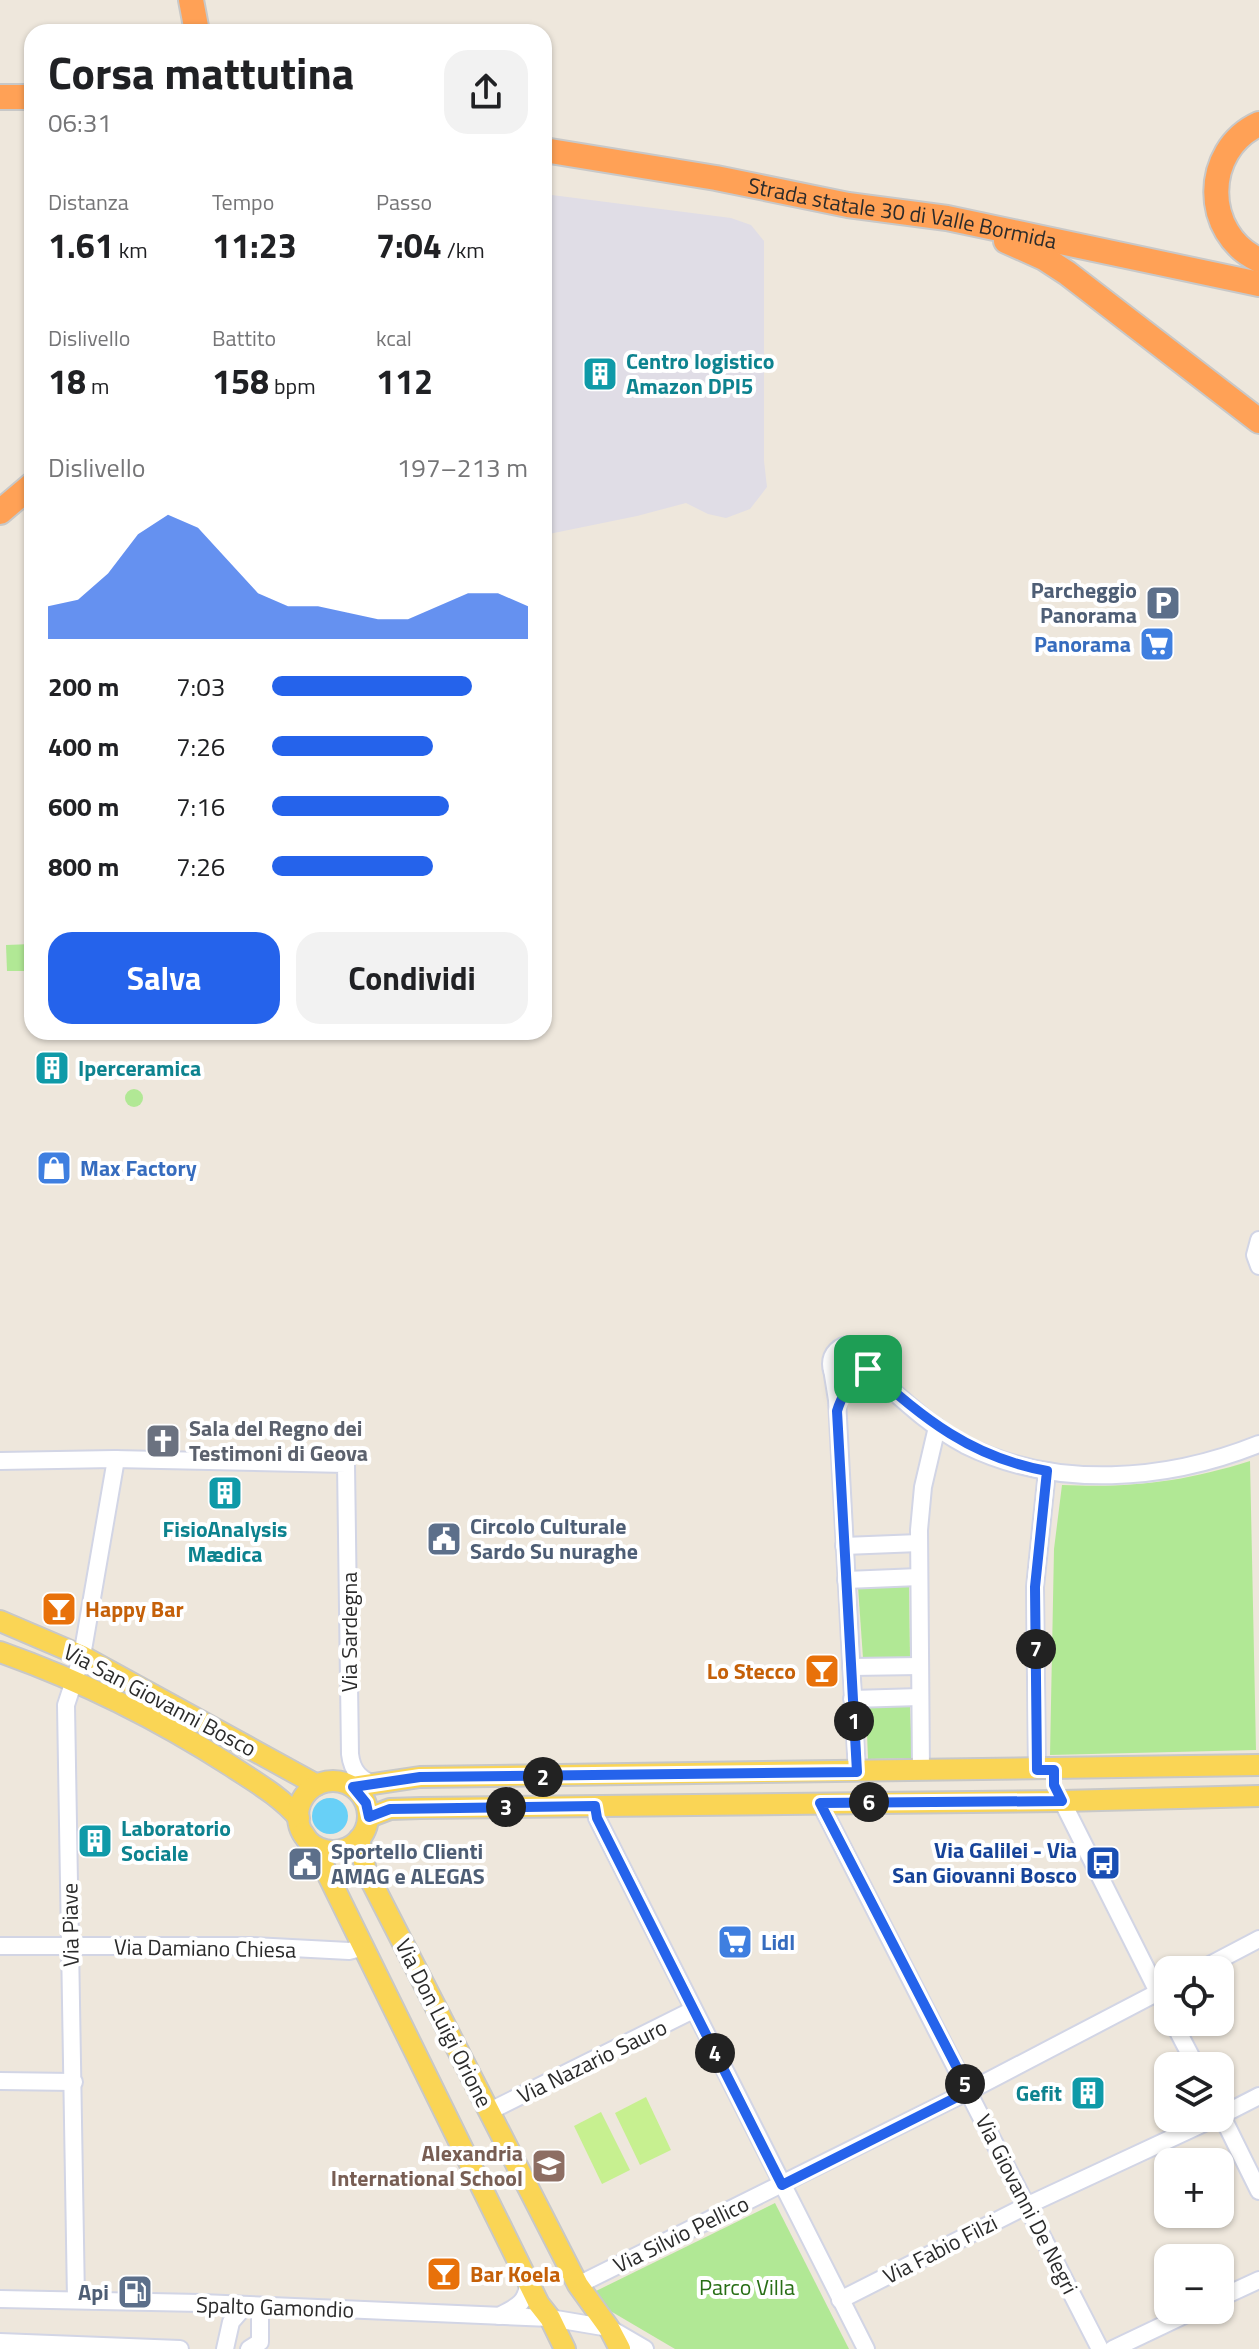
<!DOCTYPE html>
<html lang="it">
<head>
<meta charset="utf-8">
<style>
	:root { --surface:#fff; --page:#f2f2f2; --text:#202124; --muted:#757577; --accent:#2563eb }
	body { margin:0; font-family:"Titillium Web",sans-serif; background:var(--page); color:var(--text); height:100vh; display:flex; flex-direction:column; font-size:30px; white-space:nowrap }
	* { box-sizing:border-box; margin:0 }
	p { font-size:26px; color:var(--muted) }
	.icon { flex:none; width:44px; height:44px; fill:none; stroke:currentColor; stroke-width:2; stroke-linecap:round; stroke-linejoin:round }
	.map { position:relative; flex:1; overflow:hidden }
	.panel { position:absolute; left:24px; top:24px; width:528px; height:1016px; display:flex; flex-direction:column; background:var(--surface); border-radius:24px; box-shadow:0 2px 6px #0004 }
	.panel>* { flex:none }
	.tools { position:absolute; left:1154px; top:1956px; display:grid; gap:16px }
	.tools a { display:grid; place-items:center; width:80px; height:80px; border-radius:16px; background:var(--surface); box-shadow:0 2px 6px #0004; font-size:40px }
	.pin { position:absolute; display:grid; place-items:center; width:68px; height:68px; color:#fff; margin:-34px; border-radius:16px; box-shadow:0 4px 12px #0006 }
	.km { position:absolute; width:40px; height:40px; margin:-20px; border-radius:50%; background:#222; color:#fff; font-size:22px; line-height:40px; text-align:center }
	.round { display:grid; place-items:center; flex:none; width:84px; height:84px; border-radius:24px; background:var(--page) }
	.headline { display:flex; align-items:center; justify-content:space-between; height:136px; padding:0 24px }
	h1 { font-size:44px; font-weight:700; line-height:60px }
	.metrics { display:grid; grid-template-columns:repeat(3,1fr); gap:12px; height:136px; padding:8px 24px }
	.metrics div { display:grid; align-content:center }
	.metrics b { font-size:34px; font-weight:700 }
	.metrics small { font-size:22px; font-weight:400 }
	.metrics p { font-size:22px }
	.chart { height:224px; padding:16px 24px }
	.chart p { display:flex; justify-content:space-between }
	.chart svg { width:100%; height:144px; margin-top:8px; fill:var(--accent); opacity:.7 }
	.primary-button { display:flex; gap:16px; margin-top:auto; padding:16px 24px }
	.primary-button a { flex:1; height:92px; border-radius:24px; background:var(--accent); color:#fff; font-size:32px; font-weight:700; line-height:92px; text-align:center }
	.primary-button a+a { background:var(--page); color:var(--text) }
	ul { padding:0 24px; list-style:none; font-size:26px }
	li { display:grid; grid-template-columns:128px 96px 1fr; align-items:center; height:60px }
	li i { height:20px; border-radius:10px; background:var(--accent) }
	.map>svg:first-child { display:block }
	.industrial { fill:#e0dde6 }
	.green { fill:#b1e895 }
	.pitch { fill:#c7f090 }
	.water { fill:#68d0f7 }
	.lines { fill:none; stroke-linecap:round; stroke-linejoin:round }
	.minor-casing { stroke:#d2d5e5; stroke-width:20 }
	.major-casing { stroke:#c8c8c8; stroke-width:24 }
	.highway-casing { stroke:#c8c8c8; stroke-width:28 }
	.minor { stroke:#fff; stroke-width:16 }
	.major { stroke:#fad555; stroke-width:20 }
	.highway { stroke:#ffa156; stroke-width:24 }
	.route-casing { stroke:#fff; stroke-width:16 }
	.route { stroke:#2563eb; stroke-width:10 }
	.labels { text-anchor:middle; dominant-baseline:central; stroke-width:8; stroke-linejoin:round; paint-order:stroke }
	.street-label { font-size:22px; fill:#2b2b2b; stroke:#fff }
	.culture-label { font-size:22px; font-weight:bold; fill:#0d838f; stroke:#fff; text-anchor:start }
	.service-label { font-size:22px; font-weight:bold; fill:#4e5e75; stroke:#fff; text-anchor:end }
	.shop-label { font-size:22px; font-weight:bold; fill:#366cbe; stroke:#fff; text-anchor:start }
	.worship-label { font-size:22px; font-weight:bold; fill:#5b616d; stroke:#fff; text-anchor:start }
	.food-label { font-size:22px; font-weight:bold; fill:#c56008; stroke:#fff; text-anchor:start }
	.transit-label { font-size:22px; font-weight:bold; fill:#164399; stroke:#fff; text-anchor:end }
	.education-label { font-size:22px; font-weight:bold; fill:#785e54; stroke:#fff; text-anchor:end }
	.park-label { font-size:22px; fill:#276e15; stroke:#fff }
</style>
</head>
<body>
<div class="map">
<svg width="1259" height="2349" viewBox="0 0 1259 2349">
	<rect width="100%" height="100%" fill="#eee7dc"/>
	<polygon class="industrial" points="544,194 731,218 751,225 764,241 764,461 767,487 750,509 726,518 708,514 686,503 637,516 544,535"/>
	<g class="green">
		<polygon points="32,944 32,971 7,971 6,945"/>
		<circle cx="134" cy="1098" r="9"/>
		<path d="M 1250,1461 L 1256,1750 L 1050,1755 L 1054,1549 L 1062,1485 C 1133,1488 1183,1482 1250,1461 Z"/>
		<polygon points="909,1585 910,1658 863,1658 858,1587"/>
		<polygon points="910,1706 912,1758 868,1759 866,1707"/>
		<polygon points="775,2203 849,2349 675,2349 607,2309 596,2291"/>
	</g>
	<g class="pitch">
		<polygon points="646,2097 671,2150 640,2165 615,2113"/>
		<polygon points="601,2112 630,2170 602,2184 574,2126"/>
	</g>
	<circle class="water" cx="330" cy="1816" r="18"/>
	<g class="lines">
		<defs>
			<g id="minor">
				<polyline points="1259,1240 1255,1255 1259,1266"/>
				<circle cx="850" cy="1364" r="19"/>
				<polyline points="832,1369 837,1400 857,1772"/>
				<path d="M 868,1369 C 899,1396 929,1426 965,1445 C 1056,1490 1167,1481 1259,1444"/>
				<path d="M 0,1461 L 114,1459 L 346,1464 L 350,1754 C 352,1772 361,1781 378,1785"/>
				<polyline points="844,1546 919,1543"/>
				<polyline points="846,1580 919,1577"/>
				<polyline points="851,1667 920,1666"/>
				<polyline points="852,1699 920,1697"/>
				<polyline points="1037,1770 1035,1587 1047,1471"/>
				<polyline points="921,1771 919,1530 923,1487 937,1427"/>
				<polyline points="1062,1801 1168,2012"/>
				<polyline points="820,1803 1100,2349"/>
				<polyline points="595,1806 597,1818 866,2349"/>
				<polyline points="0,1946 253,1946 349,1951 361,1948"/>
				<polyline points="1200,1970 1259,1939"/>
				<polyline points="1173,2022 1196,2066"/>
				<polyline points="0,2081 74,2082"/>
				<polyline points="490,2111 693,2010"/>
				<polyline points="1220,2112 1259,2191"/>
				<polyline points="1220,2116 1259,2096"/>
				<polyline points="578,2285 969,2091 1168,1987"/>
				<polyline points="1220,2298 1259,2280"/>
				<polyline points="0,2299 201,2303 550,2318 609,2328 645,2349"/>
				<polyline points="76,2300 66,1705 82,1656 116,1459"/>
				<polyline points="840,2300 1028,2205 1215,2118"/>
				<path d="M 499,2316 C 517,2307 528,2302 528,2281"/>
				<polyline points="0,2342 180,2349"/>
				<polyline points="225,2349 231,2322 245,2306"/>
				<polyline points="249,2349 260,2342 260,2306"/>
				<polyline points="1113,2349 1195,2310"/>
			</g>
			<g id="major">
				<polyline points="0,1621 82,1656 317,1785"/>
				<path d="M 0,1652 C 82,1681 158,1719 231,1766 C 255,1782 279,1795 299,1818"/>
				<circle cx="333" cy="1816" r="35"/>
				<polyline points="353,1787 420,1777 1259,1765"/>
				<polyline points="369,1817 390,1809 421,1808 1062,1801 1259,1796"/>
				<polyline points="303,1833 320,1859 539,2304 550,2318 565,2349"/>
				<polyline points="359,1839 366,1871 578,2285 609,2328 620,2349"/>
			</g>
			<g id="highway">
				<polyline points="191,0 197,32"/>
				<polyline points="0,97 32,97"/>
				<path d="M 1259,124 C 1202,150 1202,234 1259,260"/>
				<path id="s1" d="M 544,150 L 716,178 L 848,205 L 947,218 L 1259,284"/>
				<polyline points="1006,241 1044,258 1067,273 1259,421"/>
				<polyline points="0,512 32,485"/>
			</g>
		</defs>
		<use href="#minor" class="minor-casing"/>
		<use href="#major" class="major-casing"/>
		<use href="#highway" class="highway-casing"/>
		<use href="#minor" class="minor"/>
		<use href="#major" class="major"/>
		<use href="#highway" class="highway"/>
	</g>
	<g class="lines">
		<defs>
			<path id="route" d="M 868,1369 C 925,1419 970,1457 1047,1471 L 1035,1587 L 1037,1770 L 1054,1770 L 1054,1785 L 1062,1801 L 820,1803 L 969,2091 L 782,2185 L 597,1818 L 595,1806 L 390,1809 L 369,1817 L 366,1803 L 353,1787 L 420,1777 L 857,1772 L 837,1411 C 846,1382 856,1388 868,1369 Z"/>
		</defs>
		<use href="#route" class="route-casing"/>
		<use href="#route" class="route"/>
	</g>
	<defs>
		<symbol id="building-square" viewBox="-11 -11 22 22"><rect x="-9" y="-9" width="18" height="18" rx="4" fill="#0f9aa8" stroke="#fff"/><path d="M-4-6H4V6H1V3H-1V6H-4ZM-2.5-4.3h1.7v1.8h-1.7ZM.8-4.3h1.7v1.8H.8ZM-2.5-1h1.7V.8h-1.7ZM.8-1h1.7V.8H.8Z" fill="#fff"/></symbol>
		<symbol id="parking-square" viewBox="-11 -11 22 22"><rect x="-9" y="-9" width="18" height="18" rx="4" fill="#5c6f8a" stroke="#fff"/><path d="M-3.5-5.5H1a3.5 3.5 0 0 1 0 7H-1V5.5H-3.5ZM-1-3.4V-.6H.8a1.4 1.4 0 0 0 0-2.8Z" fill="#fff"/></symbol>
		<symbol id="supermarket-square" viewBox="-11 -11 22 22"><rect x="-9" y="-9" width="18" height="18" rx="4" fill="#3f7fe0" stroke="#fff"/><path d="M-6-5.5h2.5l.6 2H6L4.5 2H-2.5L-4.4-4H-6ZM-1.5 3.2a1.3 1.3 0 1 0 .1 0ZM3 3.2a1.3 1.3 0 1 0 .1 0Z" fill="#fff"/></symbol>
		<symbol id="shop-square" viewBox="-11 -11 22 22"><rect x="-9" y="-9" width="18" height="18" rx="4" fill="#3f7fe0" stroke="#fff"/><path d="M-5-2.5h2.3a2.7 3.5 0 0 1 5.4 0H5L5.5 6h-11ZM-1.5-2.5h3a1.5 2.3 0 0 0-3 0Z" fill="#fff"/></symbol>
		<symbol id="church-square" viewBox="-11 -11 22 22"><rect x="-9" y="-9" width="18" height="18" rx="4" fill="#6b7280" stroke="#fff"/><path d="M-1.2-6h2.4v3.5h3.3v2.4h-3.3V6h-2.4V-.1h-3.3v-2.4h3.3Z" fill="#fff"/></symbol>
		<symbol id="civic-square" viewBox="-11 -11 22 22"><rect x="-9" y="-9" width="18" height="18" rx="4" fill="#5c6f8a" stroke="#fff"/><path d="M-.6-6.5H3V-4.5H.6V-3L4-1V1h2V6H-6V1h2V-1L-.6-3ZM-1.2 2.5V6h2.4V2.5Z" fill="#fff"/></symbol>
		<symbol id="bar-square" viewBox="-11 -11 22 22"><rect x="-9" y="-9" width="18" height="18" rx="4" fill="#e8710a" stroke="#fff"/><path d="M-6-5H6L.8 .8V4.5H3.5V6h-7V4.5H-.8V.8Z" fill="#fff"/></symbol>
		<symbol id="bus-square" viewBox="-11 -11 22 22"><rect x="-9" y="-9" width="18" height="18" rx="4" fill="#1a4fb4" stroke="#fff"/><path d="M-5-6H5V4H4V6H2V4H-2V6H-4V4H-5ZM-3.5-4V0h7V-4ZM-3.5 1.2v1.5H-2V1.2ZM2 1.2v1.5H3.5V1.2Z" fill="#fff"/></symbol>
		<symbol id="school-square" viewBox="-11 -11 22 22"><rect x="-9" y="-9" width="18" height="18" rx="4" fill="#8d6e63" stroke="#fff"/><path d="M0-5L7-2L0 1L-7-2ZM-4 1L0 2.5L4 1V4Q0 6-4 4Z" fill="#fff"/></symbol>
		<symbol id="fuel-square" viewBox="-11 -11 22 22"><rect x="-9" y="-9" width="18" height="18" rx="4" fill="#5c6f8a" stroke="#fff"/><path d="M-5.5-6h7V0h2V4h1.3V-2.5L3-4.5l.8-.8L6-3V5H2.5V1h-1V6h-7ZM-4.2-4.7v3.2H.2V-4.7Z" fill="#fff"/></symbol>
	</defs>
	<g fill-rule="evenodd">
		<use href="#building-square" x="580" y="354" width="40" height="40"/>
		<use href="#parking-square" x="1143" y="583" width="40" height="40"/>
		<use href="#supermarket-square" x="1137" y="624" width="40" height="40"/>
		<use href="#building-square" x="32" y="1048" width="40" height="40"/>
		<use href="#shop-square" x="34" y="1148" width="40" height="40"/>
		<use href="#church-square" x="143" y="1421" width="40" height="40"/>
		<use href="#building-square" x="205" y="1473" width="40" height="40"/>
		<use href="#civic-square" x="424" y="1519" width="40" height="40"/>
		<use href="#bar-square" x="39" y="1589" width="40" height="40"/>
		<use href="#bar-square" x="802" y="1651" width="40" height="40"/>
		<use href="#building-square" x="75" y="1821" width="40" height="40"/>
		<use href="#bus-square" x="1083" y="1843" width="40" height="40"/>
		<use href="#civic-square" x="285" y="1844" width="40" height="40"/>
		<use href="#supermarket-square" x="715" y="1922" width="40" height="40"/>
		<use href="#building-square" x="1068" y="2073" width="40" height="40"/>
		<use href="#school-square" x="529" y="2146" width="40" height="40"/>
		<use href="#bar-square" x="424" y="2254" width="40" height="40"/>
		<use href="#fuel-square" x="115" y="2272" width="40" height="40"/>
	</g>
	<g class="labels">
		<g class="street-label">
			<text stroke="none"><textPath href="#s1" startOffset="364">Strada statale 30 di Valle Bormida</textPath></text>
			<text transform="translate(349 1632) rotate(-90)">Via Sardegna</text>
			<text transform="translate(160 1700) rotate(28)">Via San Giovanni Bosco</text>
			<text transform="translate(70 1925) rotate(-91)">Via Piave</text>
			<text transform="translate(205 1948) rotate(1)">Via Damiano Chiesa</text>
			<text transform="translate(444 2023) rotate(63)">Via Don Luigi Orione</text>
			<text transform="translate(592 2061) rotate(-26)">Via Nazario Sauro</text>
			<text transform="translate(1027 2204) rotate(63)">Via Giovanni De Negri</text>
			<text transform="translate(681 2234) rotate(-26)">Via Silvio Pellico</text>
			<text transform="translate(940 2249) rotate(-27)">Via Fabio Filzi</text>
			<text transform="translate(275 2307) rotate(2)">Spalto Gamondio</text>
		</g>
		<g class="culture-label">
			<text x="626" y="361">Centro logistico<tspan x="626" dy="25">Amazon DPI5</tspan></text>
			<text x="78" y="1068">Iperceramica</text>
			<text x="225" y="1529" text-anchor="middle">FisioAnalysis<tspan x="225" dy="25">Mædica</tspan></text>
			<text x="121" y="1828">Laboratorio<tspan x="121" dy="25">Sociale</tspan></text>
			<text x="1062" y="2093" text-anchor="end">Gefit</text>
		</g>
		<g class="service-label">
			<text x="1137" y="590">Parcheggio<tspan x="1137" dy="25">Panorama</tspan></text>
			<text x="470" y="1526" text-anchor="start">Circolo Culturale<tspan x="470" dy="25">Sardo Su nuraghe</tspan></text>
			<text x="331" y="1851" text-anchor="start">Sportello Clienti<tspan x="331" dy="25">AMAG e ALEGAS</tspan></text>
			<text x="109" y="2292">Api</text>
		</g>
		<g class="shop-label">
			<text x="1131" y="644" text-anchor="end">Panorama</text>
			<text x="80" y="1168">Max Factory</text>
			<text x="761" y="1942">Lidl</text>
		</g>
		<g class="worship-label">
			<text x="189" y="1428">Sala del Regno dei<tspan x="189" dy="25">Testimoni di Geova</tspan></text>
		</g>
		<g class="food-label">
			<text x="85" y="1609">Happy Bar</text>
			<text x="796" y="1671" text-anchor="end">Lo Stecco</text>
			<text x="470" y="2274">Bar Koela</text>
		</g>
		<g class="transit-label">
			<text x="1077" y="1850">Via Galilei - Via<tspan x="1077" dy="25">San Giovanni Bosco</tspan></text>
		</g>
		<g class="education-label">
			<text x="523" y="2153">Alexandria<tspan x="523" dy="25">International School</tspan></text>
		</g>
		<g class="park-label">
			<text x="747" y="2287">Parco Villa</text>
		</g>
	</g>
</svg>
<div class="tools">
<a><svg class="icon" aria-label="locate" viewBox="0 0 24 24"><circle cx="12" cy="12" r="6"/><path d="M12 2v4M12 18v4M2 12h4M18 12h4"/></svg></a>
<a><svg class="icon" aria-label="layers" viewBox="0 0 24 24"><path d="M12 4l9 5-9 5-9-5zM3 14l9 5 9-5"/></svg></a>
<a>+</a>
<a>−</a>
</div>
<div class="pin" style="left:868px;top:1369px;background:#1e9e55"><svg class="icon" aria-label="arrive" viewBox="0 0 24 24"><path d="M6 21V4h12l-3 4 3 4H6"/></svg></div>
<b class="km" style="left:854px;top:1721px">1</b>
<b class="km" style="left:543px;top:1777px">2</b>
<b class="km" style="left:506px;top:1807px">3</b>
<b class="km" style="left:715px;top:2053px">4</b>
<b class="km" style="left:965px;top:2084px">5</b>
<b class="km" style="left:869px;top:1802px">6</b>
<b class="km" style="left:1036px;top:1649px">7</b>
<section class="panel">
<div class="headline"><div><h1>Corsa mattutina</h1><p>06:31</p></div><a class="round"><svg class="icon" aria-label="share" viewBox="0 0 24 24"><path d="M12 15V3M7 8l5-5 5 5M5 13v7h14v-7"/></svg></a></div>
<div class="metrics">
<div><p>Distanza</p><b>1.61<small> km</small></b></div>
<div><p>Tempo</p><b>11:23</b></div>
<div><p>Passo</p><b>7:04<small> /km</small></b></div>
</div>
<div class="metrics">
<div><p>Dislivello</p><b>18<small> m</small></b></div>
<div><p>Battito</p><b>158<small> bpm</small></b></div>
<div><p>kcal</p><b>112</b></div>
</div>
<div class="chart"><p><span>Dislivello</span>197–213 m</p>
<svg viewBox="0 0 160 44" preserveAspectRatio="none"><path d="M0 44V34L10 32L20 24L30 12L40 6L50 10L60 20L70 30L80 34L90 34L100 36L110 38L120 38L130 34L140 30L150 30L160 34V44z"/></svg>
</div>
<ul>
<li><b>200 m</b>7:03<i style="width:78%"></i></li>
<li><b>400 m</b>7:26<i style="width:63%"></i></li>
<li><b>600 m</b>7:16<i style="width:69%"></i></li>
<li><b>800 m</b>7:26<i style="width:63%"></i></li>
</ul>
<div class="primary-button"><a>Salva</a><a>Condividi</a></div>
</section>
</div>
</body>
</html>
